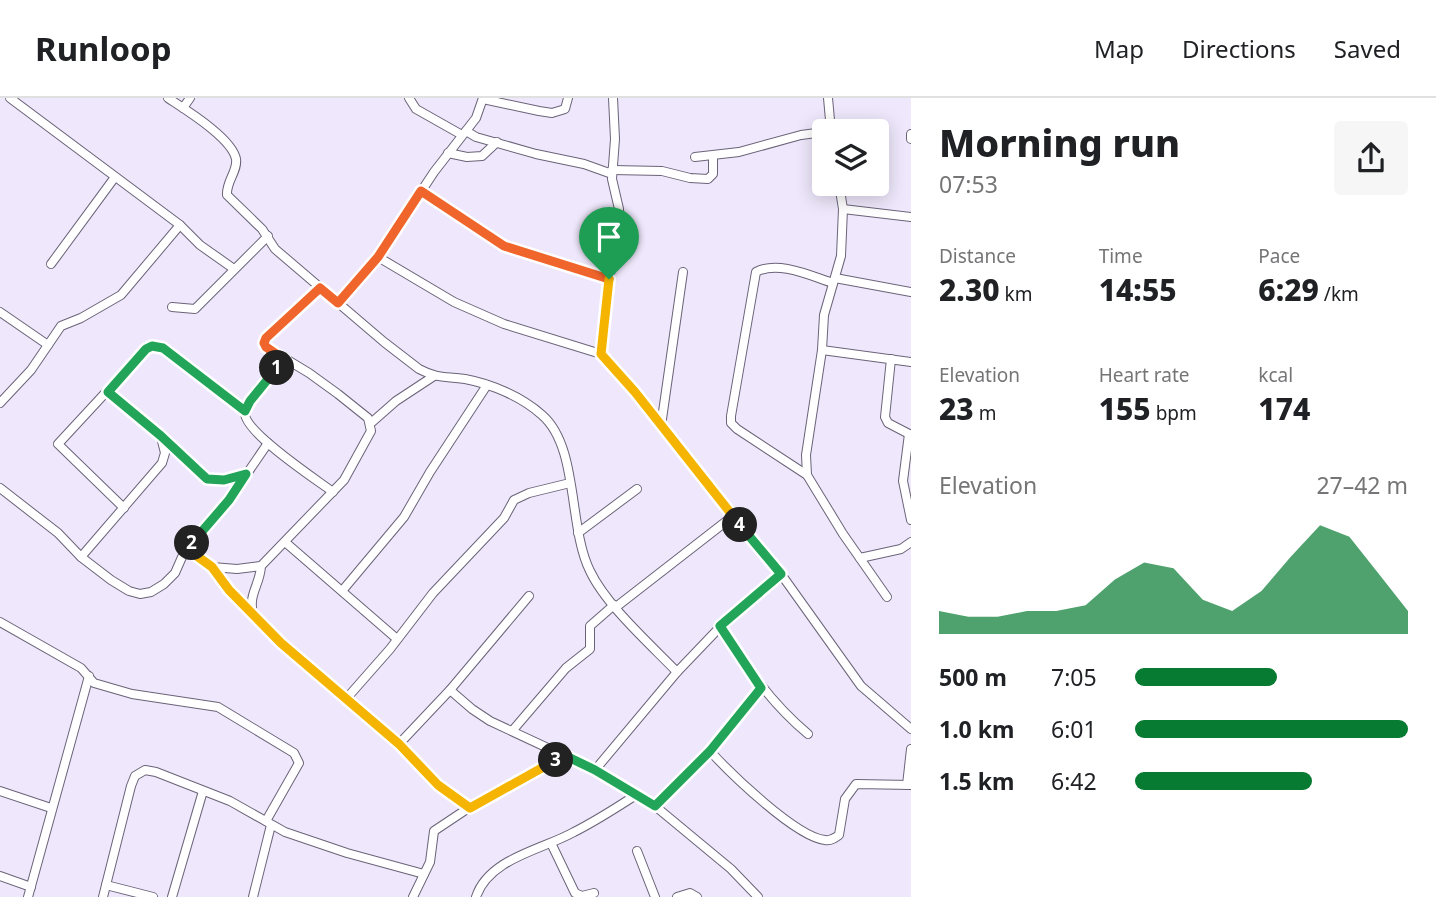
<!DOCTYPE html>
<html lang="en">
<head>
<meta charset="utf-8">
<style>
	:root { --surface:#fff; --page:#f6f6f6; --text:#202124; --muted:#757577; --line:#e0e0e0; --accent:#067b31 }
	body { margin:0; font-family:"Noto Sans",sans-serif; background:var(--page); color:var(--text); height:100vh; display:flex; flex-direction:column; font-size:26px; white-space:nowrap }
	* { box-sizing:border-box; margin:0 }
	p { font-size:23px; color:var(--muted) }
	.icon { flex:none; width:38px; height:38px; fill:none; stroke:currentColor; stroke-width:2; stroke-linecap:round; stroke-linejoin:round }
	.map { position:relative; flex:1; overflow:hidden }
	.details { display:flex; flex-direction:column; background:var(--surface); width:525px }
	.details>* { flex:none }
	.fabs { position:absolute; left:812px; top:21px; display:grid; gap:14px }
	.fabs a { display:grid; place-items:center; width:77px; height:77px; border-radius:7px; background:var(--surface); box-shadow:0 4px 18px #0003; font-size:35px }
	.pin { position:absolute; display:grid; place-items:center; width:60px; height:60px; color:#fff; margin:-72px -30px; border-radius:50% 50% 50% 0; rotate:-45deg; box-shadow:0 0 7px #0007 }
	.pin .icon { rotate:45deg }
	.km { position:absolute; width:35px; height:35px; margin:-18px; border-radius:50%; background:#222; color:#fff; font-size:19px; line-height:35px; text-align:center }
	.round { display:grid; place-items:center; flex:none; width:74px; height:74px; border-radius:7px; background:var(--page) }
	.summary { display:flex; align-items:center; justify-content:space-between; height:119px; padding:0 28px }
	h1 { font-size:38px; font-weight:800; line-height:52px }
	.metrics { display:grid; grid-template-columns:repeat(3,1fr); gap:10px; height:119px; padding:7px 28px }
	.metrics div { display:grid; align-content:center }
	.metrics b { font-size:30px; font-weight:800 }
	.metrics small { font-size:19px; font-weight:400 }
	.metrics p { font-size:19px }
	.chart { height:196px; padding:14px 28px }
	.chart p { display:flex; justify-content:space-between }
	.chart svg { width:100%; height:126px; margin-top:7px; fill:var(--accent); opacity:.7 }
	ul { padding:0 28px; list-style:none; font-size:23px }
	li { display:grid; grid-template-columns:112px 84px 1fr; align-items:center; height:52px }
	li i { height:18px; border-radius:9px; background:var(--accent) }
	header { display:flex; align-items:center; gap:42px; box-sizing:border-box; height:98px; padding:0 35px; background:var(--surface); border-bottom:2px solid var(--line) }
	header strong { font-size:33px }
	nav { display:flex; gap:38px; margin-inline-start:auto; font-size:24px }
	main { display:flex; flex:1; min-height:0 }
	.map>svg:first-child { display:block }
	.lines { fill:none; stroke-linecap:round; stroke-linejoin:round }
	.minor-casing { stroke:#6b6378; stroke-width:10 }
	.minor { stroke:#fff; stroke-width:8 }
	.split-1-casing { stroke:#fff; stroke-width:14 }
	.split-2-casing { stroke:#fff; stroke-width:14 }
	.split-3-casing { stroke:#fff; stroke-width:14 }
	.split-4-casing { stroke:#fff; stroke-width:14 }
	.split-5-casing { stroke:#fff; stroke-width:14 }
	.split-1 { stroke:#f0652b; stroke-width:9 }
	.split-2 { stroke:#22a559; stroke-width:9 }
	.split-3 { stroke:#f5b400; stroke-width:9 }
	.split-4 { stroke:#22a559; stroke-width:9 }
	.split-5 { stroke:#f5b400; stroke-width:9 }
</style>
</head>
<body>
<header>
<strong>Runloop</strong>
<nav><a>Map</a><a>Directions</a><a>Saved</a></nav>
</header>
<main>
<div class="map">
<svg width="911" height="799" viewBox="0 0 911 799">
	<rect width="100%" height="100%" fill="#efe8fc"/>
	<g class="lines">
		<defs>
			<g id="minor">
				<polyline points="10,0 180,127 200,147 234,171"/>
				<path d="M 168,0 C 186,12 232,40 236,61 C 238,73 226,83 227,97 L 262,131 L 275,151 L 384,244 L 419,271 C 438,281 446,278 465,281 C 492,286 522,299 542,317 C 579,349 568,429 590,473 C 606,507 650,546 677,574"/>
				<polyline points="409,0 416,11 462,37"/>
				<polyline points="828,0 831,33"/>
				<polyline points="483,1 539,13 552,15 565,11 568,0"/>
				<polyline points="183,10 190,0"/>
				<polyline points="466,33 476,39 536,56 584,66 612,76"/>
				<polyline points="911,41 911,36"/>
				<polyline points="448,55 467,59 482,58 497,44"/>
				<polyline points="695,59 739,54 801,37 824,34"/>
				<polyline points="877,66 880,65"/>
				<polyline points="612,72 662,73 690,80 708,81 713,76 713,58"/>
				<polyline points="839,86 843,111 841,158 824,217 822,252 806,357 807,377 843,436 887,499"/>
				<polyline points="421,93 504,147 609,181"/>
				<polyline points="843,111 911,119"/>
				<polyline points="378,159 454,204 504,226 601,256 635,294 692,368 781,476 861,588 911,631"/>
				<polyline points="51,166 115,79"/>
				<polyline points="835,180 911,194"/>
				<polyline points="338,205 378,159 434,74 476,20 483,0"/>
				<polyline points="172,209 195,211 268,138"/>
				<polyline points="0,214 48,247"/>
				<polyline points="822,252 911,264"/>
				<polyline points="601,256 609,181 620,127 619,111 612,81 615,41 613,0"/>
				<polyline points="891,261 885,319 888,325 911,337"/>
				<path d="M 285,262 C 273,274 248,297 245,314 C 242,333 317,382 333,394"/>
				<polyline points="108,294 161,338 207,381 224,382 246,376"/>
				<polyline points="0,305 31,272 61,228 81,220 121,197 180,127"/>
				<polyline points="371,325 396,303 434,278"/>
				<polyline points="661,328 683,174"/>
				<polyline points="909,336 903,383 911,422"/>
				<path d="M 807,377 L 737,331 L 731,325 L 731,318 L 756,174 C 778,162 811,178 833,185"/>
				<polyline points="0,390 58,435 81,459 111,482 129,493 140,496 151,494 164,486 175,475 186,450 229,402 268,345"/>
				<polyline points="124,410 58,346 146,251 152,248 163,250 245,313"/>
				<polyline points="578,435 637,391"/>
				<polyline points="285,444 397,541"/>
				<polyline points="186,450 212,469 229,492 281,545 399,646 438,687 469,710"/>
				<polyline points="81,459 162,365 165,355 161,339"/>
				<polyline points="860,460 901,451 911,444"/>
				<polyline points="212,469 237,471 261,468 344,382 371,333 368,320 338,296 309,275 266,249 264,245 266,240 320,190"/>
				<polyline points="342,493 404,419 430,374 487,287"/>
				<polyline points="616,509 733,418"/>
				<path d="M 253,516 C 248,496 260,487 261,468"/>
				<polyline points="0,524 81,570 94,585 132,596 218,609 294,655 299,665 266,723"/>
				<path d="M 721,528 C 746,569 771,605 808,636"/>
				<polyline points="450,592 472,611 490,623 595,672 655,708 731,771 758,799"/>
				<polyline points="346,601 390,551 433,495 504,420 514,402 529,395 570,385"/>
				<polyline points="513,632 566,570 590,551 590,528 614,507"/>
				<polyline points="399,646 450,592 529,498"/>
				<path d="M 710,653 C 731,676 796,739 825,742 C 831,743 835,740 839,737 L 845,701 L 856,686 L 911,687"/>
				<polyline points="595,672 677,574 721,528 781,476"/>
				<polyline points="907,687 911,651"/>
				<polyline points="0,693 51,710"/>
				<polyline points="655,708 710,653 761,590"/>
				<polyline points="551,745 575,795 582,798 594,795"/>
				<polyline points="637,753 655,799"/>
				<polyline points="0,778 31,789"/>
				<polyline points="106,787 153,799"/>
				<polyline points="28,799 89,578"/>
				<polyline points="103,799 131,688 135,678 145,672 156,674 230,703 285,734 347,755 424,776"/>
				<polyline points="172,799 203,693"/>
				<polyline points="253,799 271,727"/>
				<polyline points="413,799 430,764 434,733 473,707 564,657"/>
				<path d="M 476,799 C 489,760 542,752 574,734 C 596,723 616,710 636,697"/>
				<polyline points="677,799 690,795 697,799"/>
			</g>
		</defs>
		<use href="#minor" class="minor-casing"/>
		<use href="#minor" class="minor"/>
	</g>
	<g class="lines">
		<defs>
			<polyline id="split-1" points="277,270 285,262 266,249 264,245 266,240 320,190 338,205 378,159 421,93 504,148 609,181"/>
			<polyline id="split-2" points="192,445 229,402 246,376 224,382 207,381 161,338 108,294 146,251 152,248 163,250 245,313 250,303 277,270"/>
			<polyline id="split-3" points="192,445 186,450 212,469 229,492 281,545 399,646 438,687 470,710 556,662"/>
			<polyline id="split-4" points="556,662 564,657 595,672 655,708 710,653 761,590 720,528 781,476 740,427"/>
			<polyline id="split-5" points="609,181 601,256 635,294 740,427"/>
		</defs>
		<use href="#split-1" class="split-1-casing"/>
		<use href="#split-2" class="split-2-casing"/>
		<use href="#split-3" class="split-3-casing"/>
		<use href="#split-4" class="split-4-casing"/>
		<use href="#split-5" class="split-5-casing"/>
		<use href="#split-1" class="split-1"/>
		<use href="#split-2" class="split-2"/>
		<use href="#split-3" class="split-3"/>
		<use href="#split-4" class="split-4"/>
		<use href="#split-5" class="split-5"/>
	</g>
</svg>
<div class="fabs">
<a><svg class="icon" aria-label="layers" viewBox="0 0 24 24"><path d="M12 4l9 5-9 5-9-5zM3 14l9 5 9-5"/></svg></a>
</div>
<div class="pin" style="left:609px;top:181px;background:#1e9e55"><svg class="icon" aria-label="arrive" viewBox="0 0 24 24"><path d="M6 21V4h12l-3 4 3 4H6"/></svg></div>
<b class="km" style="left:277px;top:270px">1</b>
<b class="km" style="left:192px;top:445px">2</b>
<b class="km" style="left:556px;top:662px">3</b>
<b class="km" style="left:740px;top:427px">4</b>
</div>
<section class="details">
<div class="summary"><div><h1>Morning run</h1><p>07:53</p></div><a class="round"><svg class="icon" aria-label="share" viewBox="0 0 24 24"><path d="M12 15V3M7 8l5-5 5 5M5 13v7h14v-7"/></svg></a></div>
<div class="metrics">
<div><p>Distance</p><b>2.30<small> km</small></b></div>
<div><p>Time</p><b>14:55</b></div>
<div><p>Pace</p><b>6:29<small> /km</small></b></div>
</div>
<div class="metrics">
<div><p>Elevation</p><b>23<small> m</small></b></div>
<div><p>Heart rate</p><b>155<small> bpm</small></b></div>
<div><p>kcal</p><b>174</b></div>
</div>
<div class="chart"><p><span>Elevation</span>27–42 m</p>
<svg viewBox="0 0 160 44" preserveAspectRatio="none"><path d="M0 44V36L10 38L20 38L30 36L40 36L50 34L60 25L70 19L80 21L90 32L100 36L110 29L120 17L130 6L140 10L150 23L160 36V44z"/></svg>
</div>
<ul>
<li><b>500 m</b>7:05<i style="width:52%"></i></li>
<li><b>1.0 km</b>6:01<i style="width:100%"></i></li>
<li><b>1.5 km</b>6:42<i style="width:65%"></i></li>
</ul>
</section>
</main>
</body>
</html>
